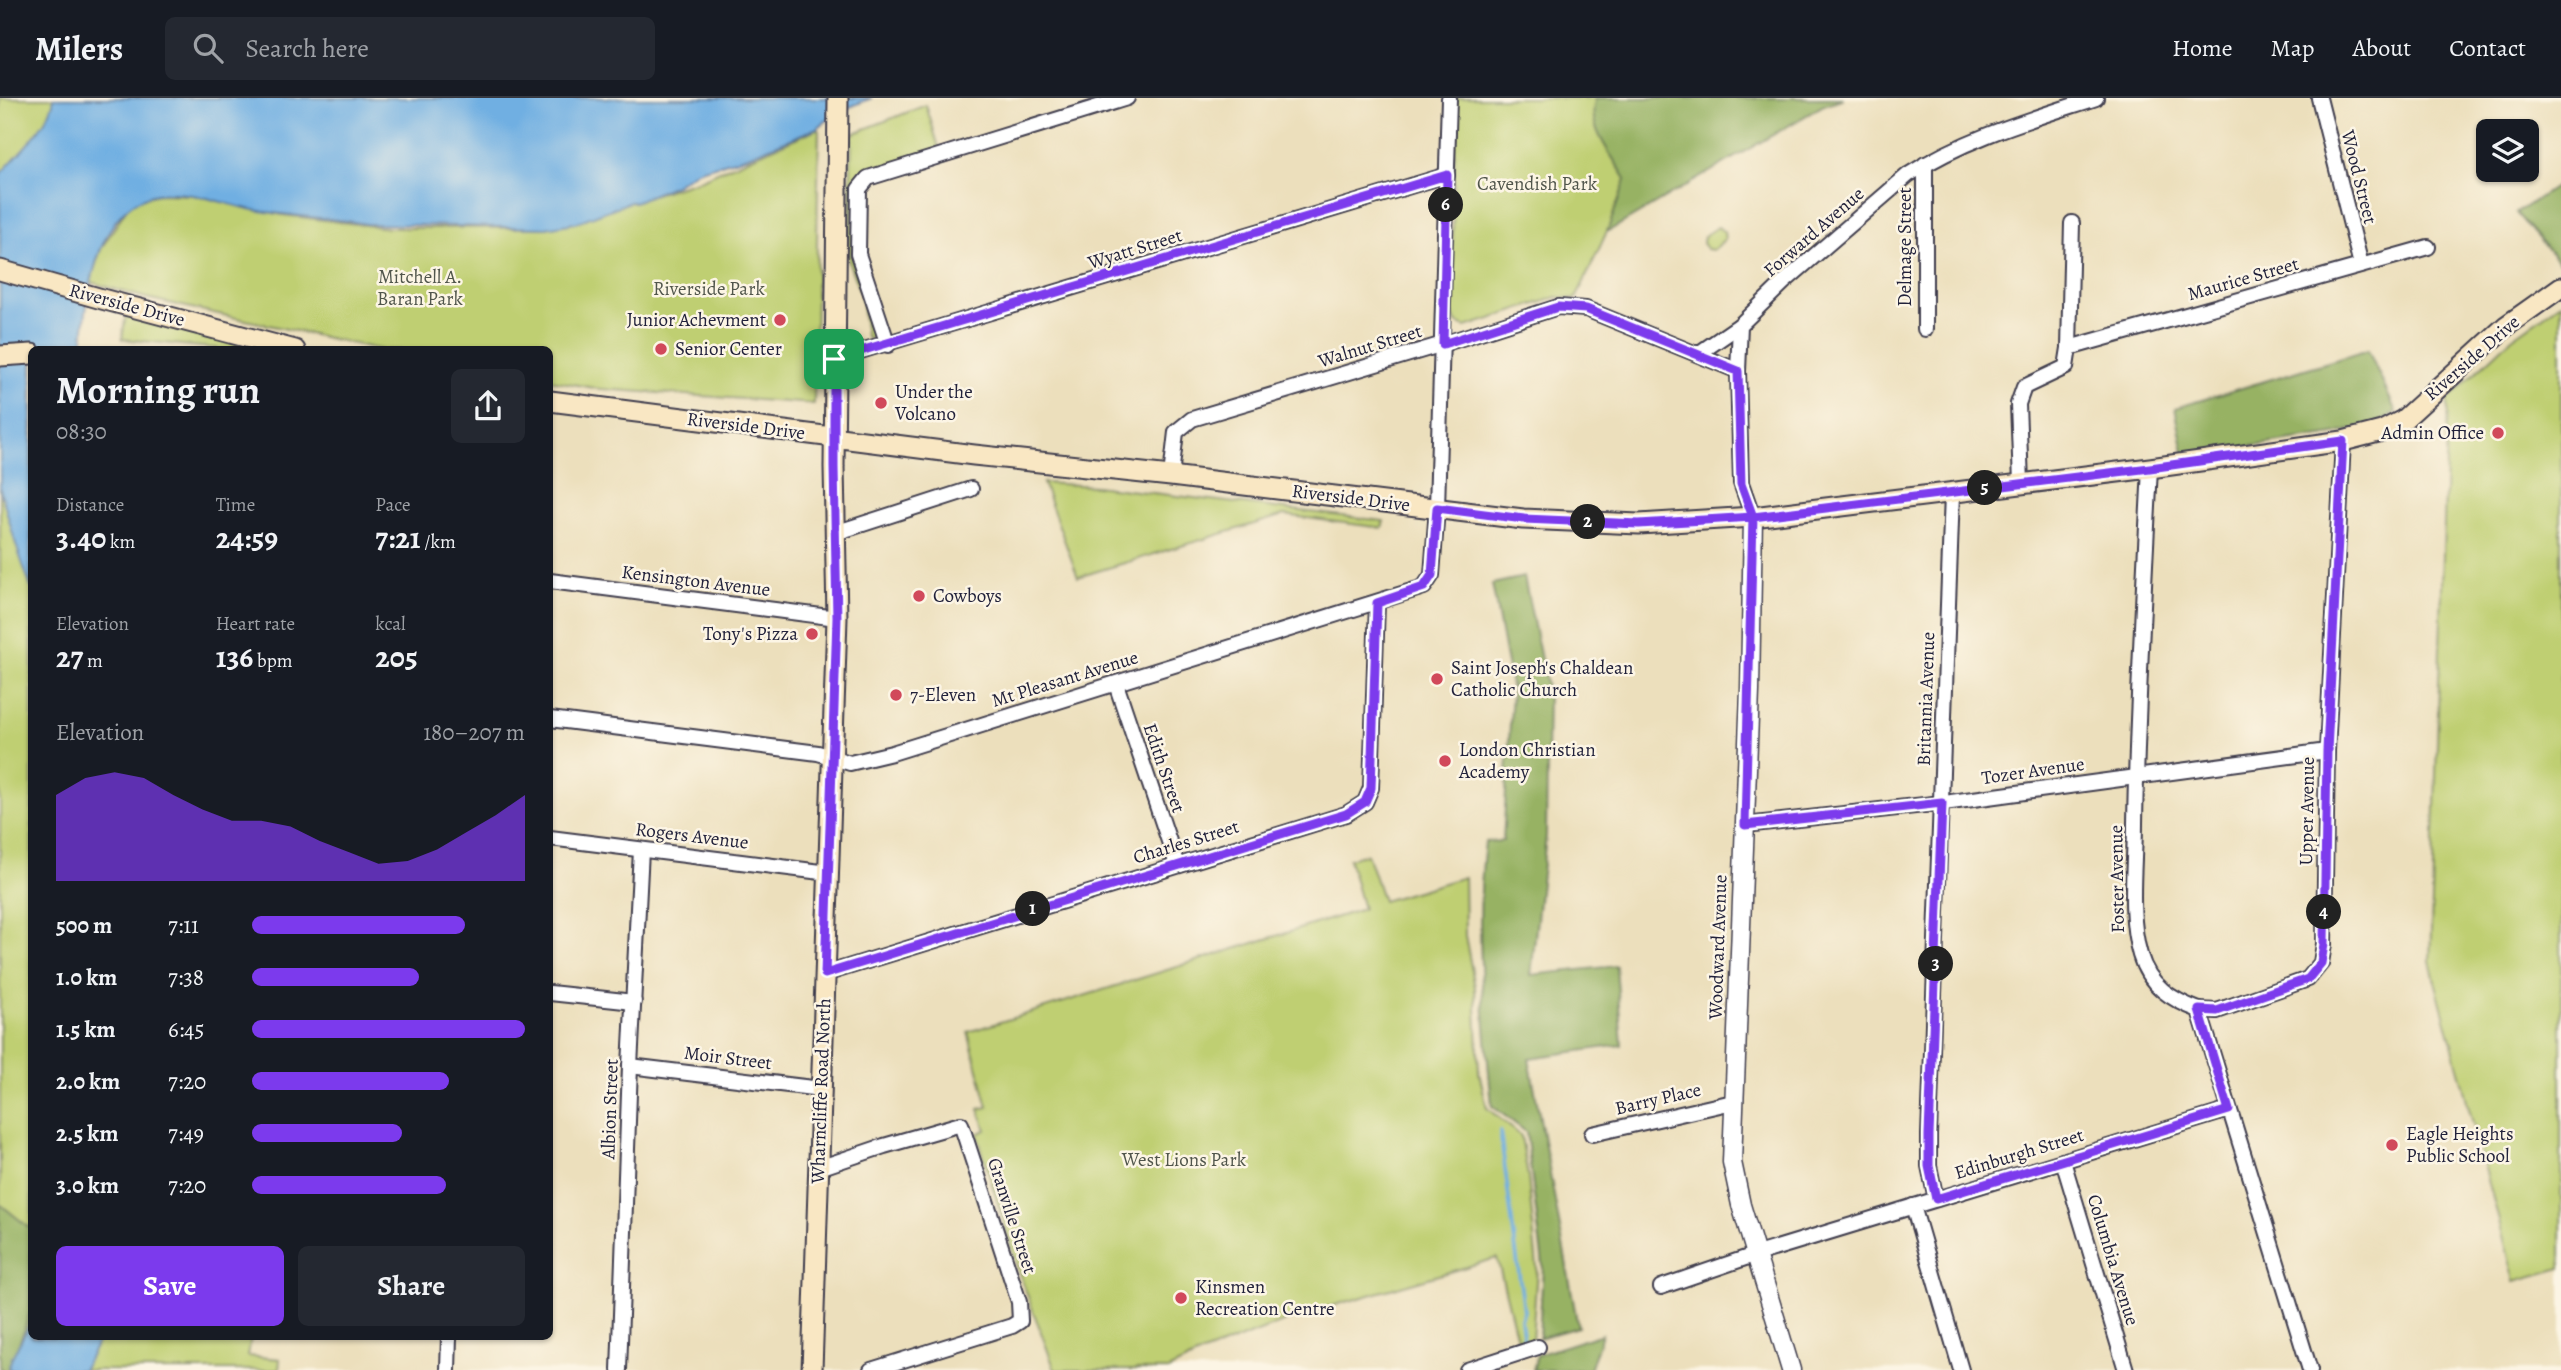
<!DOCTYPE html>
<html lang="en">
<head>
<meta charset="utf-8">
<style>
	:root { --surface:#171b24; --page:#242831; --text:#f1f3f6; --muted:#9ea1a6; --line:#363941; --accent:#7c3aed }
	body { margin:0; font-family:Alegreya,serif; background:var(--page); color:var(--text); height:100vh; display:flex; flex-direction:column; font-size:26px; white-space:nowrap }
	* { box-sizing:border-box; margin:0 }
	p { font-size:23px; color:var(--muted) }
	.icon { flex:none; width:38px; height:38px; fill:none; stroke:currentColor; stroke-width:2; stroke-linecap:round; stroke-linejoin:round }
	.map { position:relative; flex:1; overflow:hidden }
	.sheet { position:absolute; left:28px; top:248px; width:525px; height:994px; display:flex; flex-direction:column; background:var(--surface); border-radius:10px; box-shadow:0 2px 5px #0004 }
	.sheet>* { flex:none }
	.tools { position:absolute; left:2476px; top:21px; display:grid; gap:14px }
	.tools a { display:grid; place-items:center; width:63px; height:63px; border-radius:10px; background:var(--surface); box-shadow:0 2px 5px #0004; font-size:35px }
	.pin { position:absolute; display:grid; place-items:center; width:60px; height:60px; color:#fff; margin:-30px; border-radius:14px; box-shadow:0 4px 10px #0006 }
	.km { position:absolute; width:35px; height:35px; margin:-18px; border-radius:50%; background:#222; color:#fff; font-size:19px; line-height:35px; text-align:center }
	.round { display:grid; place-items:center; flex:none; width:74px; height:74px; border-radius:10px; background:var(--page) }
	.overview { display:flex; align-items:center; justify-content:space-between; height:119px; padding:0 28px }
	h1 { font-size:38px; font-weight:600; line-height:52px }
	.figures { display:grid; grid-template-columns:repeat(3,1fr); gap:10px; height:119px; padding:7px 28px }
	.figures div { display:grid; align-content:center }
	.figures b { font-size:30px; font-weight:600 }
	.figures small { font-size:19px; font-weight:400 }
	.figures p { font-size:19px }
	.chart { height:196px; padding:14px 28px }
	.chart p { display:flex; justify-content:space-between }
	.chart svg { width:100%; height:126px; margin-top:7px; fill:var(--accent); opacity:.7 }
	.button { display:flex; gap:14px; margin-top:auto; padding:14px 28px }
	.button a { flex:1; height:80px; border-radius:10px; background:var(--accent); color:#fff; font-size:28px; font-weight:600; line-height:80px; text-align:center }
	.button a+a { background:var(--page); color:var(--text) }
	ul { padding:0 28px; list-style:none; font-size:23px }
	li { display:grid; grid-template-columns:112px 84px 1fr; align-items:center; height:52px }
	li i { height:18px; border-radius:9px; background:var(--accent) }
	header { display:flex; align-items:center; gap:42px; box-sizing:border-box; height:98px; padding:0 35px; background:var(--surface); border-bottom:2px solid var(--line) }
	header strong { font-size:33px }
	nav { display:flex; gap:38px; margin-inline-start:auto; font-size:24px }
	.search { width:490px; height:63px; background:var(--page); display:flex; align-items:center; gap:18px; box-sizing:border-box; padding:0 24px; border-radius:10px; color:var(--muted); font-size:26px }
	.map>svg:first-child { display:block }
	.green { fill:#bfcf72; stroke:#707856; stroke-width:2 }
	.forest { fill:#97b264; stroke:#5c6a50; stroke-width:2 }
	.water { fill:#6fafe2; stroke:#48688e; stroke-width:2 }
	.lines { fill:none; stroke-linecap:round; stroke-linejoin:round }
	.stream { stroke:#6fafe2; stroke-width:3.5 }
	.minor-casing { stroke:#403e4e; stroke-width:18 }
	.tertiary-casing { stroke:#403e4e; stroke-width:21 }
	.secondary-casing { stroke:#403e4e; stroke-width:23 }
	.minor { stroke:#fff; stroke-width:14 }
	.tertiary { stroke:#fff; stroke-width:18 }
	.secondary { stroke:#f9e7c3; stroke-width:19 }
	.route-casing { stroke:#fff; stroke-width:14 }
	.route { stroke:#7c3aed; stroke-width:9 }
	.poi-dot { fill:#d1495b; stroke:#fcf5e5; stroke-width:2.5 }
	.labels { text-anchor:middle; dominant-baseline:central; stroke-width:5; stroke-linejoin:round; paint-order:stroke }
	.street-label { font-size:19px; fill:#22223b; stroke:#fcf5e5 }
	.park-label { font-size:19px; fill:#51564c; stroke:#fcf5e5 }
	.poi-label { font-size:19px; fill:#22223b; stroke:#fcf5e5; text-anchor:start }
</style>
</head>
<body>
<header>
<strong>Milers</strong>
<div class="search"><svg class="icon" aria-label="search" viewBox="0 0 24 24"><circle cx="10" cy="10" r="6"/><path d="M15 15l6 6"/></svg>Search here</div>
<nav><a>Home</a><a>Map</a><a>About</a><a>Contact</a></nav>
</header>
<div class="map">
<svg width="2561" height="1272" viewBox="0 0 2561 1272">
	<rect width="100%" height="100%" fill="#fcf5e5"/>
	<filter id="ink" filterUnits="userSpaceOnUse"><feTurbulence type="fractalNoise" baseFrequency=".0143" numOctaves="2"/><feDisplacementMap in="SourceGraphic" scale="14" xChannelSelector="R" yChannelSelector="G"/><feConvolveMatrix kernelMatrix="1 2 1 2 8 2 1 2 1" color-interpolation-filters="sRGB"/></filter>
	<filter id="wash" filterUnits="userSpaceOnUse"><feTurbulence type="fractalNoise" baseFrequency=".00686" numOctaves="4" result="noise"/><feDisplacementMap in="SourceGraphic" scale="28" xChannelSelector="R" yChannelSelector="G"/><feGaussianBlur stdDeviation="1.57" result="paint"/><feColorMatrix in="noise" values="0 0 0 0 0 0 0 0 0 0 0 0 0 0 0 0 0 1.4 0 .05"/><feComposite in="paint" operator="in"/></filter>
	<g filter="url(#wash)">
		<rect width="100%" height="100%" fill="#ecdfbc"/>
		<g class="green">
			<polygon points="0,0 59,0 61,9 0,77"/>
			<polygon points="1456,0 1819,0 1614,118 1576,201 1557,199 1466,229 1456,225 1451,213"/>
			<polygon points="926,7 940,53 864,75 854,86 852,158 876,236 869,241 866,239 861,198 848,162 852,36"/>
			<polygon points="819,30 814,306 600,291 550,282 550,252 382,252 146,200 90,184 101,151 127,110 139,101 158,96 195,97 282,117 389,130 546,130 697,83"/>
			<polygon points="1718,129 1724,134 1725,142 1713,152 1707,151 1703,145 1704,138"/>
			<polygon points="2561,205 2561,1170 2515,1183 2430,864 2448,301 2512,240"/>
			<polygon points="126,216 267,252 232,252 122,241"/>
			<polygon points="0,380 32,473 32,1222 15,1272 0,1272"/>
			<polygon points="1043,385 1095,388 1384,423 1382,430 1284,417 1078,479"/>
			<polygon points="1367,756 1383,803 1464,779 1465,838 1475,889 1479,974 1487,1010 1521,1038 1528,1079 1537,1170 1532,1243 1518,1245 1497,1160 1301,1217 1203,1255 1168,1272 1055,1272 1018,1172 977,1036 986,1032 979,1011 988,1009 968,934 1363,811 1349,761"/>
			<polygon points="100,1239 251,1239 248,1258 280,1261 279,1272 83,1272"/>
		</g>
		<g class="forest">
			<path d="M 1596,0 L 1844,0 L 1824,7 L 1607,134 L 1626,81 C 1612,57 1585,28 1596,0 Z"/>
			<polygon points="2561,85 2561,167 2516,115"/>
			<polygon points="2368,252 2396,314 2378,325 2335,336 2185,358 2175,310"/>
			<path d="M 1524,479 L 1548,595 L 1546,738 L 1531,877 L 1616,868 L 1622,947 L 1529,960 L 1578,1229 L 1539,1240 L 1543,1167 L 1526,1034 L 1492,1008 C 1484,920 1474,831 1485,744 L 1503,743 L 1512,593 L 1492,486 Z"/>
			<polygon points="0,1106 31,1131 31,1212 10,1272 0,1272"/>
			<polygon points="1602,1236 1590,1272 1533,1272 1537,1257"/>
		</g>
		<g class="water">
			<path d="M 54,0 L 872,0 L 840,13 L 817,30 L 748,58 L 697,73 L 675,87 L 635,104 L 630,104 L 575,125 L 546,130 L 366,126 C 329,119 292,119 254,112 C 226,107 200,95 170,95 C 97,94 86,198 82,252 L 32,252 L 31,490 L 16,447 L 0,391 L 0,76 C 17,57 51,26 54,0 Z"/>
			<polygon points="31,1224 32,1239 100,1239 83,1272 8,1272 12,1259"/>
		</g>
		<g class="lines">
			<polyline class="stream" points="1500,1033 1524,1213 1521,1222 1524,1244"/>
		</g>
	</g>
	<g filter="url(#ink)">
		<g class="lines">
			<defs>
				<g id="minor">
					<polyline points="2319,0 2361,167"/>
					<polyline points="1925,66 1925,231"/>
					<polyline points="888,247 858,156 859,91 868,80 1127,0"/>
					<polyline points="2069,250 2428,149"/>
					<polyline points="1698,256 1740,227"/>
					<polyline points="834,261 1447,77"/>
					<path d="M 2150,370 C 2144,488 2137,607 2135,725 C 2135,768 2128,816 2140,857 C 2149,888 2172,902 2199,912 L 2310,1272"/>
					<polyline points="1171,378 1176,334 1192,321 1443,246 1558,209 1586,211 1738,273"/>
					<polyline points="2021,385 2018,306 2024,289 2066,269 2069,250 2072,125"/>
					<path d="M 1753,419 L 1741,385 L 1738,273 L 1740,227 L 1783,185 L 1908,77 C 1965,40 2032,21 2096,0"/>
					<polyline points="835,435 971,391"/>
					<polyline points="550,483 837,520"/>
					<polyline points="1116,586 1177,767"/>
					<polyline points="550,621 818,655 850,665 892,655 1424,489 1432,477 1437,410 1449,0"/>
					<polyline points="1745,727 1951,704 2327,653"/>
					<polyline points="550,740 829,775"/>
					<polyline points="825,876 1346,716 1365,704 1371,690 1377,505"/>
					<polyline points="550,895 634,904"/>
					<polyline points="2199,912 2217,913 2308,881 2321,865 2324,846 2327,653 2343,343"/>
					<polyline points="630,968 821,991"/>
					<polyline points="1592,1036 1733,1004"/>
					<polyline points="2063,1063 2126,1272"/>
					<polyline points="819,1070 884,1048 961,1026 1019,1204 1020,1223 1012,1228 871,1272"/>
					<polyline points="1936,1101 1929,1068 1929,1037 1952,395"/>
					<polyline points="1913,1108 1961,1272"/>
					<polyline points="1661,1189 1757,1156 2229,1012"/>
					<polyline points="448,1272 449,1239"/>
					<polyline points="619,1272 630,968 641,752"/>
					<polyline points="1467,1272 1538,1249"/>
				</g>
				<polyline id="tertiary" points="1753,419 1750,593 1732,1064 1741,1107 1791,1272"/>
				<g id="secondary">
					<polyline points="0,172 102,201 295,252"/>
					<polyline points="0,258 32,256"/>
					<polyline points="550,303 974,357 1171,378 1523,421 1639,426 1753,419 2150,370 2343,343 2382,333 2403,322 2506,228 2561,189"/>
					<polyline points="812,1272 837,520 834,369 838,0"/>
				</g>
			</defs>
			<use href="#minor" class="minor-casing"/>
			<use href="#tertiary" class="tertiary-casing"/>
			<use href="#secondary" class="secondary-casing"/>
			<use href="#minor" class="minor"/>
			<use href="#tertiary" class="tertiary"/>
			<use href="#secondary" class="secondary"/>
		</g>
	</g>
	<g class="lines" filter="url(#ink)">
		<defs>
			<polyline id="route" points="834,261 834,369 837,520 825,876 1346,716 1365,704 1371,690 1377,505 1424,489 1432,477 1437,410 1524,421 1639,426 1753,419 1745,727 1942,705 1929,1037 1929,1068 1936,1101 2229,1012 2199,912 2217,913 2308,881 2321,865 2324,846 2327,653 2343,343 2150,370 1753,419 1741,386 1738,273 1586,211 1558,209 1443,246 1447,77 834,261"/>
		</defs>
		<use href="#route" class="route-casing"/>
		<use href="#route" class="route"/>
	</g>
	<g class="poi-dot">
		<circle cx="780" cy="222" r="7"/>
		<circle cx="661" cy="251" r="7"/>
		<circle cx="881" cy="305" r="7"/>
		<circle cx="2498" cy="335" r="7"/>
		<circle cx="919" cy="498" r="7"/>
		<circle cx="812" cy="536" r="7"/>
		<circle cx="1437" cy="581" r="7"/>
		<circle cx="896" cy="597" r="7"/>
		<circle cx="1445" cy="663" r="7"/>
		<circle cx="2392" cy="1047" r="7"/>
		<circle cx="1181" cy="1200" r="7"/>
	</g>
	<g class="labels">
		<g class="street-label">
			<text transform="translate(2359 79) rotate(76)">Wood Street</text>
			<text transform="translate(1814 134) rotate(-41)">Forward Avenue</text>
			<text transform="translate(1905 149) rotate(-90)">Delmage Street</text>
			<text transform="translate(1135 151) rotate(-17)">Wyatt Street</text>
			<text transform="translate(2243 181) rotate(-16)">Maurice Street</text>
			<text transform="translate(127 207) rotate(15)">Riverside Drive</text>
			<text transform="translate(1370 248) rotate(-17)">Walnut Street</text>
			<text transform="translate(2472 260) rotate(-41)">Riverside Drive</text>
			<text transform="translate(746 328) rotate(7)">Riverside Drive</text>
			<text transform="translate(1351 400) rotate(7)">Riverside Drive</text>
			<text transform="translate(696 483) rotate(7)">Kensington Avenue</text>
			<text transform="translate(1065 581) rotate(-17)">Mt Pleasant Avenue</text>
			<text transform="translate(1926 601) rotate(-88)">Britannia Avenue</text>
			<text transform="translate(1164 670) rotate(71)">Edith Street</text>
			<text transform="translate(2033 673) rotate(-8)">Tozer Avenue</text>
			<text transform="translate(2307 713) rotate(-89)">Upper Avenue</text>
			<text transform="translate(692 738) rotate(7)">Rogers Avenue</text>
			<text transform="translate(1186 744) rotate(-17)">Charles Street</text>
			<text transform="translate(2117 781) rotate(-91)">Foster Avenue</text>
			<text transform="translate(1718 849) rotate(-88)">Woodward Avenue</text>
			<text transform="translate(728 960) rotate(7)">Moir Street</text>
			<text transform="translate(821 993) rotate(-88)">Wharncliffe Road North</text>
			<text transform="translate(1658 1001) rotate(-13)">Barry Place</text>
			<text transform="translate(610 1011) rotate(-88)">Albion Street</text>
			<text transform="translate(2019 1056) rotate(-17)">Edinburgh Street</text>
			<text transform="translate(1012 1118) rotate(72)">Granville Street</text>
			<text transform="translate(2113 1162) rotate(73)">Columbia Avenue</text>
		</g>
		<g class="park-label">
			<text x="1537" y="86">Cavendish Park</text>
			<text x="420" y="179">Mitchell A.<tspan x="420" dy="22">Baran Park</tspan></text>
			<text x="709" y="191">Riverside Park</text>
			<text x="1184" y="1062">West Lions Park</text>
		</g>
		<g class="poi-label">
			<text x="766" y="222" text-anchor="end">Junior Achevment</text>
			<text x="675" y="251">Senior Center</text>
			<text x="895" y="294">Under the<tspan x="895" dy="22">Volcano</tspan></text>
			<text x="2484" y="335" text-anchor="end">Admin Office</text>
			<text x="933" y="498">Cowboys</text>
			<text x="798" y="536" text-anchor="end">Tony's Pizza</text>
			<text x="1451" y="570">Saint Joseph's Chaldean<tspan x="1451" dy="22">Catholic Church</tspan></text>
			<text x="910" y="597">7-Eleven</text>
			<text x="1459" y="652">London Christian<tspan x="1459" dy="22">Academy</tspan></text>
			<text x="2406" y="1036">Eagle Heights<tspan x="2406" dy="22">Public School</tspan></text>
			<text x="1195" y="1189">Kinsmen<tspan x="1195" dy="22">Recreation Centre</tspan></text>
		</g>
	</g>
</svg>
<div class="tools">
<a><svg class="icon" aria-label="layers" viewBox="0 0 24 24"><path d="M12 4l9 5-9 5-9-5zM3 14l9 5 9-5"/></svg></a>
</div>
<div class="pin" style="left:834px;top:261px;background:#1e9e55"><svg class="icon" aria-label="arrive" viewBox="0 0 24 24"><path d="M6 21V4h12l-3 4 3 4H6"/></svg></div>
<b class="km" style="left:1033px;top:811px">1</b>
<b class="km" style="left:1588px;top:424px">2</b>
<b class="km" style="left:1936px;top:866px">3</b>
<b class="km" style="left:2324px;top:814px">4</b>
<b class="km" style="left:1985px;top:390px">5</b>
<b class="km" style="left:1446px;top:107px">6</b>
<section class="sheet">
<div class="overview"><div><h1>Morning run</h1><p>08:30</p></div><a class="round"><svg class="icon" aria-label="share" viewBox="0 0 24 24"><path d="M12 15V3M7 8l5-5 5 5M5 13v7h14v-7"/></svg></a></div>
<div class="figures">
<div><p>Distance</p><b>3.40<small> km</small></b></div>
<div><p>Time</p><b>24:59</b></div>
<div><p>Pace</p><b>7:21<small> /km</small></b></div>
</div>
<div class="figures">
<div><p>Elevation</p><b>27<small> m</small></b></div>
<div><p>Heart rate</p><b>136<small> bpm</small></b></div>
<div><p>kcal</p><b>205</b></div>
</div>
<div class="chart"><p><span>Elevation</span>180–207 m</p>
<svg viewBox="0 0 160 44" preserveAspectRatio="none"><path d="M0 44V14L10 8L20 6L30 8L40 14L50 19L60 23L70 23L80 25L90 30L100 34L110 38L120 37L130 33L140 27L150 21L160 14V44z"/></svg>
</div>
<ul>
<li><b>500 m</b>7:11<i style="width:78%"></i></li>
<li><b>1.0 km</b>7:38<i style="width:61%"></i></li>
<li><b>1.5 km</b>6:45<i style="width:100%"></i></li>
<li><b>2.0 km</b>7:20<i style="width:72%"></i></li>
<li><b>2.5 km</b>7:49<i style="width:55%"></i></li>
<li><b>3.0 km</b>7:20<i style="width:71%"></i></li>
</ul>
<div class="button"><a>Save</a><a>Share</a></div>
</section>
</div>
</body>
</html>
